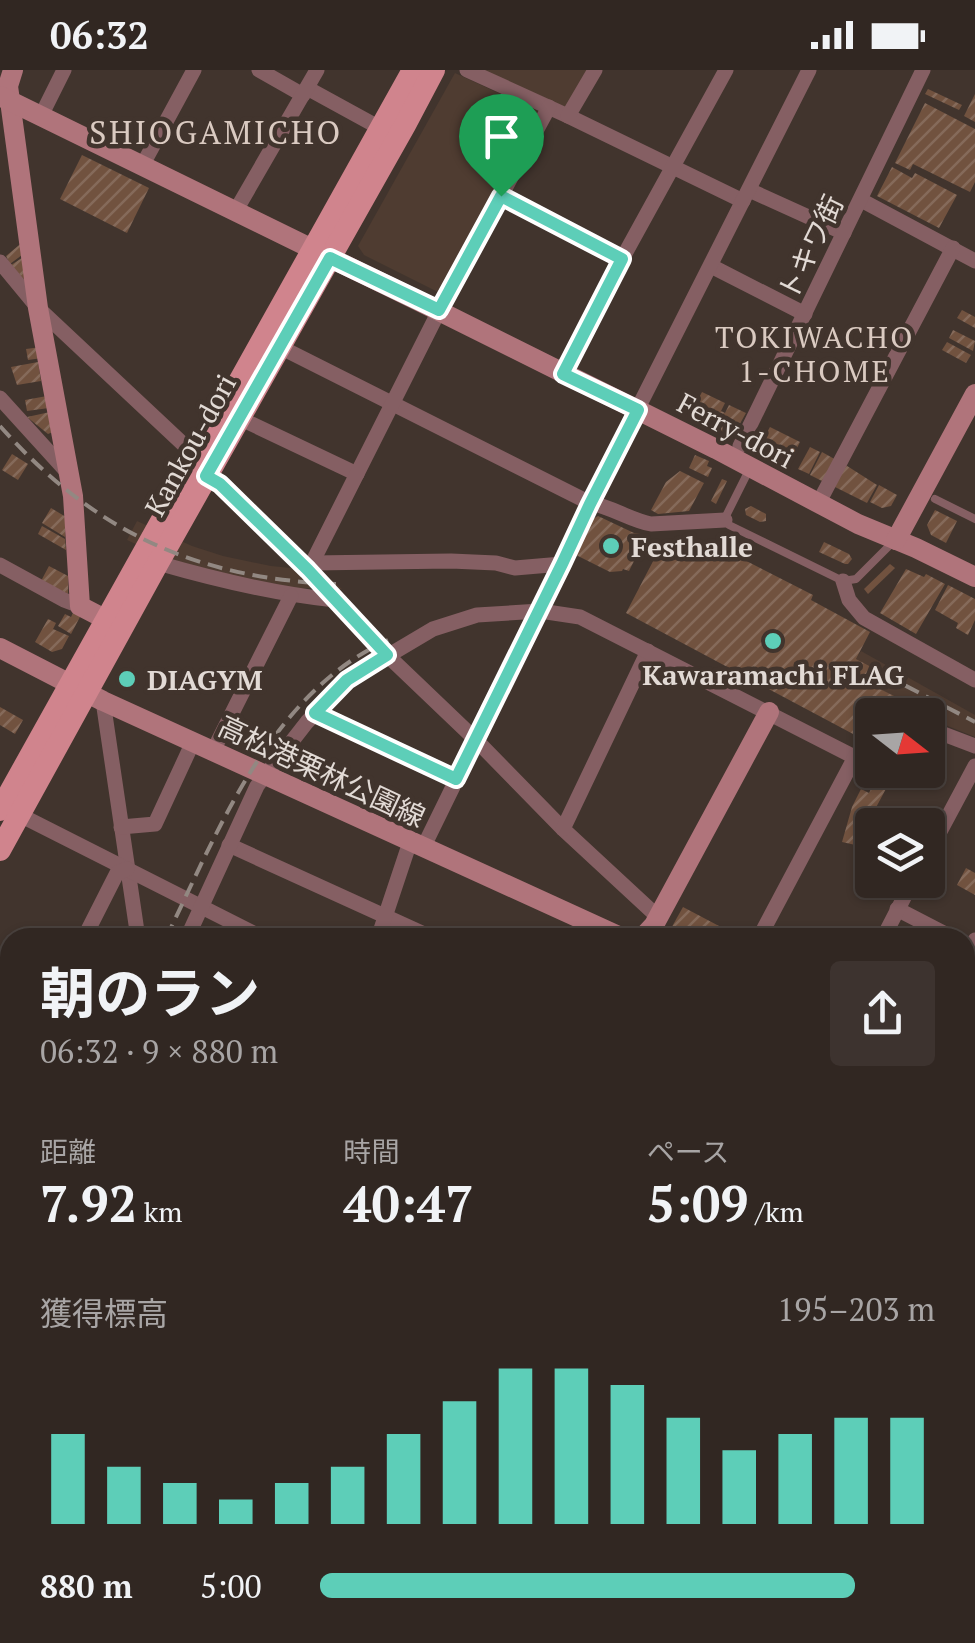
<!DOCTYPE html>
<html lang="ja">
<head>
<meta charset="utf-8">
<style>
	:root { --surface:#312722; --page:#3d332f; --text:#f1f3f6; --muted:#a8a5a5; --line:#4c4440; --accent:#5dceb8 }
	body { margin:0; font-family:"PT Serif","Noto Sans JP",serif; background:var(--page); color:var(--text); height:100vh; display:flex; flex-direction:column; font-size:38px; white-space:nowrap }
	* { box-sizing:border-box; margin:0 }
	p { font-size:32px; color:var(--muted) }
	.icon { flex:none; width:55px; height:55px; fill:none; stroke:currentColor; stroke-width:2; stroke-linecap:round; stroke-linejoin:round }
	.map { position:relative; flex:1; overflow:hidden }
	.panel { position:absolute; left:0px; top:858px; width:975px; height:718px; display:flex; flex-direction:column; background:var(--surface); border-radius:30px 30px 0 0; box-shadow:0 2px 8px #0004,0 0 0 2px var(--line) }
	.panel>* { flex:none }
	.needle { width:65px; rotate:107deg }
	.fabs { position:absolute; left:855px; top:628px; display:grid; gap:20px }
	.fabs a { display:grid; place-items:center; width:90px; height:90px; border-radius:10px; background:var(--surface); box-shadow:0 2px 8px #0004,0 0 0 2px var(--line); font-size:50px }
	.pin { position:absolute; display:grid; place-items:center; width:85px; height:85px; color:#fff; margin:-102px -42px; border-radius:50% 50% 50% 0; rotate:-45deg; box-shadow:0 0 10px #0007 }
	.pin .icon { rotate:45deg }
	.round { display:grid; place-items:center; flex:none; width:105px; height:105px; border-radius:10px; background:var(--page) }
	.summary { display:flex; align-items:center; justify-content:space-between; height:170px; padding:0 40px }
	h1 { font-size:55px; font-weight:700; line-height:75px }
	.metrics { display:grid; grid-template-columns:repeat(3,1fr); gap:15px; height:170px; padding:10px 40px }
	.metrics div { display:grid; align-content:center }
	.metrics b { font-size:50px; font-weight:700 }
	.metrics small { font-size:28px; font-weight:400 }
	.metrics p { font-size:28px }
	.chart { height:280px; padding:20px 40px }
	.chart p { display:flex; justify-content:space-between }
	.chart svg { width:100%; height:180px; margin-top:10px; stroke:var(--accent); stroke-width:6 }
	ul { padding:0 40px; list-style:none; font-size:32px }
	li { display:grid; grid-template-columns:160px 120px 1fr; align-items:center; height:75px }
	li i { height:25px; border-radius:12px; background:var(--accent) }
	.status { display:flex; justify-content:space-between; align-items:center; height:70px; padding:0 50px; background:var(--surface); direction:ltr }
	.status svg { height:28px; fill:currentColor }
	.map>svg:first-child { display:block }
	.built { fill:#4f3c31 }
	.building { fill:url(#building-hatch) }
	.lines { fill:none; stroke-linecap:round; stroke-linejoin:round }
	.lane { stroke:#855f63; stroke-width:8 }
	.street { stroke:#855f63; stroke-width:15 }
	.secondary { stroke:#b0747b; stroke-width:20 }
	.primary { stroke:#d0848d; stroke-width:22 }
	.highway { stroke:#ee929d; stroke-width:28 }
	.rail { stroke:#928882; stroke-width:4; stroke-dasharray:15 8; stroke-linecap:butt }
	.route-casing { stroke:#fff; stroke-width:20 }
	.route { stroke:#5dceb8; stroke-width:12 }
	.poi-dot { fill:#5dceb8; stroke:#41342d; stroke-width:4 }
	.labels { text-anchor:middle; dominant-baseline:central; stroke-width:9; stroke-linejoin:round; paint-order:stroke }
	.street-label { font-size:28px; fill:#e2dad5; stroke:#41342d }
	.poi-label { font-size:28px; font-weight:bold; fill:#e2dad5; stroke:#41342d; text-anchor:start }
	.neighbourhood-label { font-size:30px; letter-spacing:2.5px; fill:#dacac1; stroke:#41342d }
	.quarter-label { font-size:32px; letter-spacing:2.5px; fill:#dacac1; stroke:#41342d }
</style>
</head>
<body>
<div class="status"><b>06:32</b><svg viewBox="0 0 49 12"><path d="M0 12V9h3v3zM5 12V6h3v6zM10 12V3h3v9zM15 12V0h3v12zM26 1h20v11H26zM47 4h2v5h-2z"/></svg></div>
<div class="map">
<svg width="975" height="1573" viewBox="0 0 975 1573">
	<defs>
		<pattern id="building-hatch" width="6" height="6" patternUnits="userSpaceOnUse" patternTransform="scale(2.5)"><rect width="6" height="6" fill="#71523f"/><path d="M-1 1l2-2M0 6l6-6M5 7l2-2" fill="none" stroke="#856a5a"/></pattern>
	</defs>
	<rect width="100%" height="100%" fill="#41342d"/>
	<g class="built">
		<polygon points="484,0 589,0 567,38"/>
		<polygon points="455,3 538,41 440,223 364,185 358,176"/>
		<polygon points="137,451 192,476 223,486 271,496 321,501 342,519 294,518 241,510 161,486 127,470"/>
		<polygon points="861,581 975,645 975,667 928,648 928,645 917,645 878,618 885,604 856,589"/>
	</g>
	<g class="building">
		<polygon points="928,19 962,35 959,40 925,24"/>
		<polygon points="975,24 975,52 964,46"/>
		<polygon points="925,33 975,59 975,112 970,122 913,94 910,100 895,93"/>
		<polygon points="82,85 149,118 127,163 60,129"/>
		<polygon points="892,97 912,108 915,103 957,125 939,158 877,126"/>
		<polygon points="24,171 26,182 10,194 6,186"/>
		<polygon points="25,186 26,212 11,195"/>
		<polygon points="962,240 975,247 975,258 957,248"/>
		<polygon points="953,260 975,271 973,281 949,268"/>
		<polygon points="947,272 971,285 966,293 942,280"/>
		<polygon points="41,277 42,288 28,290 26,279"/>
		<polygon points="38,292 41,311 17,315 11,297"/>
		<polygon points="702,322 725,333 721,341 725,343 729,335 746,343 733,366 698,351 701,346 698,345 697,348 690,345"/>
		<polygon points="47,326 49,338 27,341 25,330"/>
		<polygon points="50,342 53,362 48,364 27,347"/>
		<polygon points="770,357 800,372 788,396 751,375 757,362 765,366"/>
		<polygon points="810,377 820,382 809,404 798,399"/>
		<polygon points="822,382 838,391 826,413 810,405"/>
		<polygon points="12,384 28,394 18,410 2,400"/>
		<polygon points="695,385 709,391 707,396 712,398 708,407 689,398"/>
		<polygon points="844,394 877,415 867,433 831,415"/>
		<polygon points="680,401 704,413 689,441 658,444 651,440 666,412"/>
		<polygon points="722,409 727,411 716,434 711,431"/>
		<polygon points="879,415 897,425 891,436 882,438 870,432"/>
		<polygon points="751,436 766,444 766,451 760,452 746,445 745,439"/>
		<polygon points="51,438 66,447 65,467 42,453"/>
		<polygon points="935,440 957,451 946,473 931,465 927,455"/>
		<polygon points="598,446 634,463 647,465 629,501 623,499 622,501 610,502 576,485 591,450"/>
		<polygon points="42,456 65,469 66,480 38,464"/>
		<polygon points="824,472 849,484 852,489 848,494 845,494 819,482"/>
		<polygon points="673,473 687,481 691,474 705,482 709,476 723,483 725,480 813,525 811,530 870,562 856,589 885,604 878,618 914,636 917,645 872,645 872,673 870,673 626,543 661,476 669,480"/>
		<polygon points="890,494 895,498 868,524 864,519"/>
		<polygon points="49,496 68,506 68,524 41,511"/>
		<polygon points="906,499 924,507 926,504 945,514 916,564 880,543"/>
		<polygon points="948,515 975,529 975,550 968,565 956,558 958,553 935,540"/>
		<polygon points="74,541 81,545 71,564 58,556 65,544 71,547"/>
		<polygon points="48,549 56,553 53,559 69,566 62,579 52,582 35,572"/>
		<polygon points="0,637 23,650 15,664 0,655"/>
		<polygon points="881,700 896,700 864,760 860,776 842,772 852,737 861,719 869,723"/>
		<polygon points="966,798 975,803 975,825 957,815"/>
		<polygon points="683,837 719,856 714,868 671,868 669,862"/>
		<polygon points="972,1048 975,1049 975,1062 965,1084 965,1062"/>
		<polygon points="968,1163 975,1170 975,1190 965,1186 965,1171"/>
		<polygon points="965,1200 975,1204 975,1224 965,1220"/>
		<polygon points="965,1370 975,1373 974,1394 965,1391"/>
		<polygon points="965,1414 975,1417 975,1444 966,1472"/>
	</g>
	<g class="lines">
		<g class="lane">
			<polyline points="750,398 727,444 725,450 729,455 843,511 856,509 892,473"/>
			<polyline points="935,429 975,449"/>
			<polyline points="315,643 456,708"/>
			<polyline points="773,1573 776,1565"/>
		</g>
		<g class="street">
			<polyline points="259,0 303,25"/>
			<polyline points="467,0 568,46 743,131"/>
			<polyline points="307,18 380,58"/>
			<polyline points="41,46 64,0"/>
			<polyline points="568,46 595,0"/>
			<polyline points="142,96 194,0"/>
			<polyline points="749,120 844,163"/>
			<polyline points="501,125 622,189"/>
			<polyline points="861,130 975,191"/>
			<polyline points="235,142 317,0"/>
			<polyline points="0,192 38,238 183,374 198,386"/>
			<polyline points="711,196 805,244"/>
			<path d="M 280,277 L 590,433 C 612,437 630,450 651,454 L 725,450"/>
			<polyline points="563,303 622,189 726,0"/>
			<polyline points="0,328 68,403"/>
			<polyline points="239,348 357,404"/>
			<polyline points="740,376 923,0"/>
			<polyline points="207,406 220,414 308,501 387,585 476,670 563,759 658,847"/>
			<polyline points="818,434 953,178"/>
			<path d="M 158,493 C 217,510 275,524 335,530"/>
			<polyline points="312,493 451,491 496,493 515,498 562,494"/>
			<polyline points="0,495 64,530 80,536"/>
			<polyline points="308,501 439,241 549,37"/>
			<polyline points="843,511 849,530 864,548 975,610"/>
			<polyline points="103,631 138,868"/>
			<polyline points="928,670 933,660 975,676"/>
			<polyline points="213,681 291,526"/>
			<polyline points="12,741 263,868"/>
			<polyline points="121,757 155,754 193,672"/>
			<polyline points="563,759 648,581"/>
			<polyline points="229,775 433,868"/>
			<polyline points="423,778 562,494 590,433 809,0"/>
			<polyline points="928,784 975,696"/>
			<polyline points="897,839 953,868"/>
			<polyline points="84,868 117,803 127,799"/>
			<polyline points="187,868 257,716 307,652 347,610 433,559 477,545 540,541 580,547 872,696"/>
			<polyline points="378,868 410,772"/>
			<polyline points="759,868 855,687"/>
			<polyline points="883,868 913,810"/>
			<polyline points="965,889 975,870"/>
			<polyline points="0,979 10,984"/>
			<polyline points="0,1034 10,1014"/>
			<polyline points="965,1150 975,1159"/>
			<polyline points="965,1193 975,1198"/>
			<polyline points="0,1227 10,1212"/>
			<polyline points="0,1324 10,1296"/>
			<polyline points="0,1385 10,1386"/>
			<polyline points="965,1400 975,1403"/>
			<polyline points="2,1507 10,1467"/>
			<polyline points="6,1573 10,1562"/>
			<polyline points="101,1573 103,1565"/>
			<polyline points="430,1573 431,1565"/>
			<polyline points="547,1573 551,1565"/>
			<polyline points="678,1573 682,1565"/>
		</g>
		<g class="secondary">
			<polyline points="13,0 8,16 38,238 73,426 80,536 105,549"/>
			<polyline points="0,26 439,241 716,379 858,454 916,478 975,507"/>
			<polyline points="896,470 975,324"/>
			<polyline points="0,578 103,631 623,868"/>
			<polyline points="642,868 654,855 769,642"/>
			<polyline points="965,1027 975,1031"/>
			<polyline points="0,1507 10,1507"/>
			<polyline points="276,1565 301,1573"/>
			<polyline points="449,1565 476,1573"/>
			<polyline points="225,1573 228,1565"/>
		</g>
		<g class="primary">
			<polyline points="0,740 413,0"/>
			<polyline points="0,780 158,493 405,55 434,0"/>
		</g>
		<g class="highway">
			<polyline points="965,1281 975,1260"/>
			<polyline points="965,1319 975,1298"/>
			<polyline points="849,1573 852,1565"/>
		</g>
		<g class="rail">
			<path d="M 0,356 C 93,461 196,509 337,514"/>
			<polyline points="885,605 975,652"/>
			<path d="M 166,868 C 219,759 271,623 388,570"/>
			<polyline points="965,1136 975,1145"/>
			<polyline points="0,1191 10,1176"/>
		</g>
	</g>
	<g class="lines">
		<defs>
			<polygon id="route" points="501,126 622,189 563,304 638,340 590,434 562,494 456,709 315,643 347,610 387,585 308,500 220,414 206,406 330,188 439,240"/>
		</defs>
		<use href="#route" class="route-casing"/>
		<use href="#route" class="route"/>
	</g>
	<g class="poi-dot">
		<circle cx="611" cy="476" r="10"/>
		<circle cx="773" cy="571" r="10"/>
		<circle cx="127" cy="609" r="10"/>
	</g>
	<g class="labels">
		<g class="street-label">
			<text transform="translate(810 177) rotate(-64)">トキワ街</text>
			<text transform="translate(736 360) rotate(28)">Ferry-dori</text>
			<text transform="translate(190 375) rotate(-61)">Kankou-dori</text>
			<text transform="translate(322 701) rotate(25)">高松港栗林公園線</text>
		</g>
		<g class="poi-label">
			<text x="631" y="476">Festhalle</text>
			<text x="773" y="604" text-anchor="middle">Kawaramachi FLAG</text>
			<text x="147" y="609">DIAGYM</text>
		</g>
		<g class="neighbourhood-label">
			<text x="815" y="267">TOKIWACHO<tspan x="815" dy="34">1-CHOME</tspan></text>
		</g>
		<g class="quarter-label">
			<text x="216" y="62">SHIOGAMICHO</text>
		</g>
	</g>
</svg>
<div class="fabs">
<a><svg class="needle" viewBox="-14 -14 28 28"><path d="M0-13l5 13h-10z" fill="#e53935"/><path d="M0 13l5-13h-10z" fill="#a8a5a5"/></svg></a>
<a><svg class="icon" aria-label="layers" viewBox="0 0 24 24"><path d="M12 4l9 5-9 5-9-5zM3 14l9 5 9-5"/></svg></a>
</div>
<div class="pin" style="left:501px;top:126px;background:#1e9e55"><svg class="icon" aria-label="arrive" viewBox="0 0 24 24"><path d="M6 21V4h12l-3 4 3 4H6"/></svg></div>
<section class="panel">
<div class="summary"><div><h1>朝のラン</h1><p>06:32 · 9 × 880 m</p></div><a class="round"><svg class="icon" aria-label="share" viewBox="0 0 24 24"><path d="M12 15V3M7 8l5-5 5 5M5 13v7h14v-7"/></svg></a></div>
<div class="metrics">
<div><p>距離</p><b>7.92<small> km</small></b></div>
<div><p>時間</p><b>40:47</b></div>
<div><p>ペース</p><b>5:09<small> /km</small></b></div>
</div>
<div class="chart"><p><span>獲得標高</span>195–203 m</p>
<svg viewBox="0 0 160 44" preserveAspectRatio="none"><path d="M5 44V22M15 44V30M25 44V34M35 44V38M45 44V34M55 44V30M65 44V22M75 44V14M85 44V6M95 44V6M105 44V10M115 44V18M125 44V26M135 44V22M145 44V18M155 44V18"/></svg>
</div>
<ul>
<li><b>880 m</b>5:00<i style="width:87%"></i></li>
</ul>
</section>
</div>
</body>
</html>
